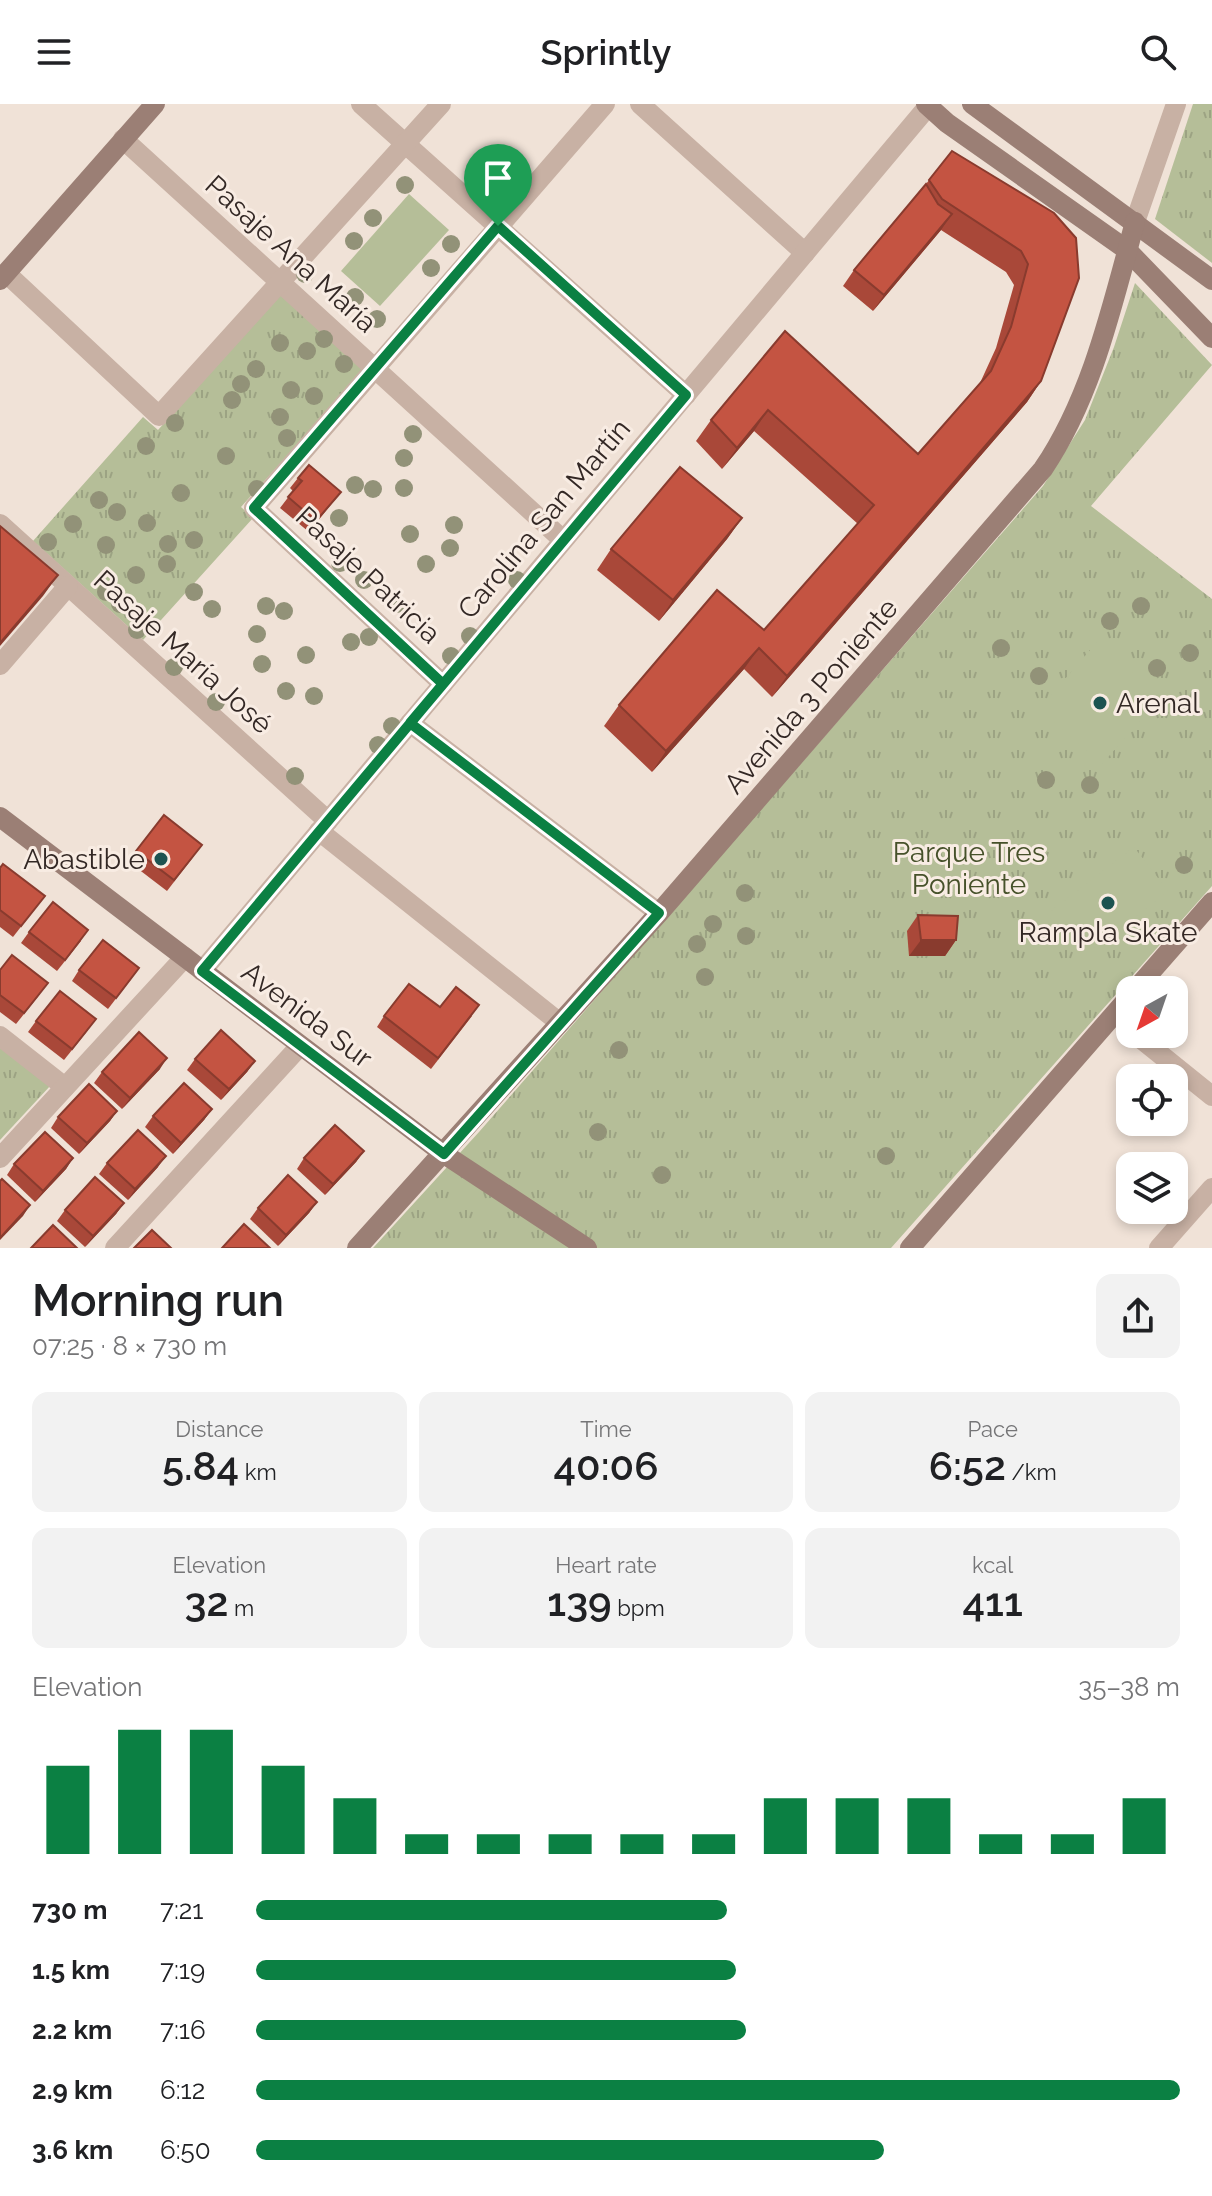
<!DOCTYPE html>
<html lang="en">
<head>
<meta charset="utf-8">
<style>
	:root { --surface:#fff; --page:#f2f2f2; --text:#202124; --muted:#757577; --accent:#0b8043 }
	body { margin:0; font-family:Raleway,sans-serif; background:var(--page); color:var(--text); height:100vh; display:flex; flex-direction:column; font-size:30px; white-space:nowrap }
	* { box-sizing:border-box; margin:0 }
	p { font-size:26px; color:var(--muted) }
	.icon { flex:none; width:44px; height:44px; fill:none; stroke:currentColor; stroke-width:2; stroke-linecap:round; stroke-linejoin:round }
	.map { position:relative; height:1144px; overflow:hidden }
	.drawer { display:flex; flex-direction:column; background:var(--surface); flex:1 }
	.drawer>* { flex:none }
	.needle { width:52px; rotate:220deg }
	.fabs { position:absolute; left:1116px; top:872px; display:grid; gap:16px }
	.fabs a { display:grid; place-items:center; width:72px; height:72px; border-radius:16px; background:var(--surface); box-shadow:0 4px 12px #0003; font-size:40px }
	.pin { position:absolute; display:grid; place-items:center; width:68px; height:68px; color:#fff; margin:-82px -34px; border-radius:50% 50% 50% 0; rotate:-45deg; box-shadow:0 0 8px #0007 }
	.pin .icon { rotate:45deg }
	.round { display:grid; place-items:center; flex:none; width:84px; height:84px; border-radius:16px; background:var(--page) }
	.headline { display:flex; align-items:center; justify-content:space-between; height:136px; padding:0 32px }
	h1 { font-size:44px; font-weight:600; line-height:60px }
	.metrics { display:grid; grid-template-columns:repeat(3,1fr); gap:12px; height:136px; padding:8px 32px }
	.metrics div { display:grid; align-content:center; border-radius:16px; background:var(--page); text-align:center }
	.metrics b { font-size:40px; font-weight:600 }
	.metrics small { font-size:22px; font-weight:400 }
	.metrics p { font-size:22px }
	.chart { height:224px; padding:16px 32px }
	.chart p { display:flex; justify-content:space-between }
	.chart svg { width:100%; height:144px; margin-top:8px; stroke:var(--accent); stroke-width:6 }
	ul { padding:0 32px; list-style:none; font-size:26px }
	li { display:grid; grid-template-columns:128px 96px 1fr; align-items:center; height:60px }
	li i { height:20px; border-radius:10px; background:var(--accent) }
	header { display:flex; justify-content:space-between; align-items:center; height:104px; padding:0 32px; background:var(--surface); font-size:36px; font-weight:600 }
	.map>svg:first-child { display:block }
	.park { fill:url(#park-tufts) }
	.pitch { fill:#b5be98 }
	.lines { fill:none; stroke-linecap:round; stroke-linejoin:round }
	.street { stroke:#c8b1a4; stroke-width:20 }
	.secondary { stroke:#9b7f75; stroke-width:20 }
	.tree { fill:#929278 }
	.wall { fill:#a94839 }
	.shaded-wall { fill:#893b2e }
	.building { fill:#c45442; stroke:#893b2e; stroke-width:2 }
	.route-casing { stroke:#fff; stroke-width:16 }
	.route { stroke:#0b8043; stroke-width:10 }
	.poi-dot { fill:#1c5351; stroke:#f8ece3; stroke-width:3 }
	.labels { text-anchor:middle; dominant-baseline:central; stroke-width:6; stroke-linejoin:round; paint-order:stroke }
	.street-label { font-size:28px; fill:#332825; stroke:#f8ece3 }
	.poi-label { font-size:28px; fill:#332825; stroke:#f8ece3; text-anchor:start }
	.park-label { font-size:28px; fill:#46512a; stroke:#f8ece3 }
</style>
</head>
<body>
<header><svg class="icon" aria-label="menu" viewBox="0 0 24 24"><path d="M4 6h16M4 12h16M4 18h16"/></svg>Sprintly<svg class="icon" aria-label="search" viewBox="0 0 24 24"><circle cx="10" cy="10" r="6"/><path d="M15 15l6 6"/></svg></header>
<div class="map">
<svg width="1212" height="1144" viewBox="0 0 1212 1144">
	<defs>
		<pattern id="park-tufts" width="24" height="20" patternUnits="userSpaceOnUse" patternTransform="scale(2)"><rect width="24" height="20" fill="#b5be98"/><path d="M3 7l-1-3M5 7V3M7 7l1-3M15 17l-1-3M17 17v-4M19 17l1-3" fill="none" stroke="#9ca383"/></pattern>
	</defs>
	<rect width="100%" height="100%" fill="#f0e2d7"/>
	<g class="park">
		<polygon points="1193,0 1212,0 1212,159 1155,115"/>
		<polygon points="1135,179 1212,261 1091,402 1212,495 1212,782 891,1144 373,1144 479,1028 1043,382 1085,316 1114,243"/>
		<polygon points="286,184 370,260 241,403 253,414 143,536 33,437 143,313 158,326"/>
		<polygon points="0,942 51,981 0,1036"/>
	</g>
	<g class="pitch">
		<polygon points="409,90 449,126 380,202 341,167"/>
		<polygon points="1097,538 1161,593 1102,660 1039,605"/>
		<polygon points="1134,743 1168,787 1082,854 1047,810"/>
	</g>
	<g class="lines">
		<g class="street">
			<polyline points="361,0 686,291"/>
			<polyline points="640,0 805,149"/>
			<polyline points="123,35 563,436"/>
			<polyline points="1135,118 1176,0"/>
			<polyline points="6,169 159,312 441,0"/>
			<polyline points="0,420 328,717"/>
			<polyline points="0,561 68,482"/>
			<polyline points="443,580 254,404 605,0"/>
			<polyline points="410,619 659,809"/>
			<polyline points="319,727 560,919"/>
			<polyline points="202,867 930,0"/>
			<polyline points="1135,930 1212,992"/>
			<polyline points="0,932 65,983"/>
			<polyline points="0,1054 185,853"/>
			<polyline points="115,1144 300,942"/>
			<polyline points="1159,1144 1212,1084"/>
		</g>
		<g class="secondary">
			<polyline points="926,0 947,19 1127,146 1212,234"/>
			<polyline points="972,0 1212,176"/>
			<polyline points="0,176 155,0"/>
			<polyline points="0,713 444,1050 587,1144"/>
			<polyline points="1135,886 1212,798"/>
			<path d="M 357,1144 L 659,809 L 1043,365 C 1092,293 1112,202 1135,118"/>
			<polyline points="910,1144 1130,892"/>
		</g>
	</g>
	<g class="tree">
		<circle cx="405" cy="81" r="9"/>
		<circle cx="373" cy="114" r="9"/>
		<circle cx="354" cy="137" r="9"/>
		<circle cx="451" cy="140" r="9"/>
		<circle cx="431" cy="164" r="9"/>
		<circle cx="305" cy="170" r="9"/>
		<circle cx="355" cy="193" r="9"/>
		<circle cx="377" cy="215" r="9"/>
		<circle cx="324" cy="235" r="9"/>
		<circle cx="280" cy="239" r="9"/>
		<circle cx="307" cy="247" r="9"/>
		<circle cx="344" cy="260" r="9"/>
		<circle cx="256" cy="265" r="9"/>
		<circle cx="241" cy="280" r="9"/>
		<circle cx="291" cy="286" r="9"/>
		<circle cx="314" cy="292" r="9"/>
		<circle cx="232" cy="296" r="9"/>
		<circle cx="280" cy="313" r="9"/>
		<circle cx="175" cy="319" r="9"/>
		<circle cx="413" cy="330" r="9"/>
		<circle cx="287" cy="334" r="9"/>
		<circle cx="146" cy="342" r="9"/>
		<circle cx="226" cy="352" r="9"/>
		<circle cx="404" cy="354" r="9"/>
		<circle cx="355" cy="381" r="9"/>
		<circle cx="404" cy="384" r="9"/>
		<circle cx="257" cy="385" r="9"/>
		<circle cx="373" cy="385" r="9"/>
		<circle cx="181" cy="389" r="9"/>
		<circle cx="99" cy="396" r="9"/>
		<circle cx="117" cy="408" r="9"/>
		<circle cx="339" cy="414" r="9"/>
		<circle cx="147" cy="419" r="9"/>
		<circle cx="73" cy="420" r="9"/>
		<circle cx="454" cy="421" r="9"/>
		<circle cx="410" cy="430" r="9"/>
		<circle cx="194" cy="436" r="9"/>
		<circle cx="48" cy="438" r="9"/>
		<circle cx="168" cy="440" r="9"/>
		<circle cx="106" cy="441" r="9"/>
		<circle cx="450" cy="444" r="9"/>
		<circle cx="340" cy="459" r="9"/>
		<circle cx="167" cy="460" r="9"/>
		<circle cx="426" cy="460" r="9"/>
		<circle cx="136" cy="471" r="9"/>
		<circle cx="364" cy="476" r="9"/>
		<circle cx="517" cy="476" r="9"/>
		<circle cx="106" cy="488" r="9"/>
		<circle cx="194" cy="488" r="9"/>
		<circle cx="120" cy="500" r="9"/>
		<circle cx="397" cy="500" r="9"/>
		<circle cx="266" cy="502" r="9"/>
		<circle cx="1141" cy="502" r="9"/>
		<circle cx="212" cy="505" r="9"/>
		<circle cx="284" cy="507" r="9"/>
		<circle cx="1110" cy="517" r="9"/>
		<circle cx="137" cy="526" r="9"/>
		<circle cx="257" cy="530" r="9"/>
		<circle cx="470" cy="532" r="9"/>
		<circle cx="369" cy="533" r="9"/>
		<circle cx="351" cy="538" r="9"/>
		<circle cx="1001" cy="544" r="9"/>
		<circle cx="1190" cy="549" r="9"/>
		<circle cx="306" cy="551" r="9"/>
		<circle cx="451" cy="552" r="9"/>
		<circle cx="262" cy="560" r="9"/>
		<circle cx="174" cy="563" r="9"/>
		<circle cx="1157" cy="564" r="9"/>
		<circle cx="1039" cy="572" r="9"/>
		<circle cx="286" cy="587" r="9"/>
		<circle cx="314" cy="592" r="9"/>
		<circle cx="216" cy="598" r="9"/>
		<circle cx="392" cy="622" r="9"/>
		<circle cx="378" cy="641" r="9"/>
		<circle cx="295" cy="672" r="9"/>
		<circle cx="1046" cy="676" r="9"/>
		<circle cx="1090" cy="681" r="9"/>
		<circle cx="1184" cy="761" r="9"/>
		<circle cx="745" cy="789" r="9"/>
		<circle cx="713" cy="820" r="9"/>
		<circle cx="746" cy="832" r="9"/>
		<circle cx="697" cy="840" r="9"/>
		<circle cx="705" cy="873" r="9"/>
		<circle cx="619" cy="946" r="9"/>
		<circle cx="598" cy="1028" r="9"/>
		<circle cx="886" cy="1052" r="9"/>
		<circle cx="662" cy="1071" r="9"/>
	</g>
	<g class="wall">
		<polygon points="952,47 1054,109 1041,277 1027,298 772,593 744,565 652,668 604,622 619,601 764,526 858,420 754,327 722,365 696,337 711,316 785,227 918,350 980,279 996,244 1014,181 1006,168 941,126 873,207 843,182 854,166 926,80"/>
		<polygon points="298,374 341,388 309,428 280,404 293,387 290,384"/>
		<polygon points="742,414 727,435 659,517 597,466 611,445"/>
		<polygon points="136,747 194,752 167,787 129,758"/>
		<polygon points="0,764 45,792 13,833 0,823"/>
		<polygon points="918,811 956,836 945,852 909,852 907,827"/>
		<polygon points="29,828 81,837 57,867 21,839"/>
		<polygon points="0,866 40,890 16,920 0,908"/>
		<polygon points="79,866 131,875 108,905 72,877"/>
		<polygon points="440,903 472,912 431,965 377,923 384,912"/>
		<polygon points="36,917 88,926 64,956 28,928"/>
		<polygon points="195,955 255,957 247,968 221,996 187,966"/>
		<polygon points="160,965 122,1005 94,979 102,968"/>
		<polygon points="212,1005 204,1016 173,1050 145,1023 153,1012"/>
		<polygon points="117,1007 110,1017 79,1050 51,1024 58,1013"/>
		<polygon points="364,1047 356,1058 325,1091 297,1065 304,1054"/>
		<polygon points="73,1054 66,1065 35,1098 7,1071 14,1060"/>
		<polygon points="107,1059 158,1063 128,1096 99,1070"/>
		<polygon points="317,1098 309,1109 278,1142 250,1115 258,1104"/>
		<polygon points="124,1099 116,1110 85,1143 57,1117 65,1106"/>
	</g>
	<g class="shaded-wall">
		<polygon points="952,110 941,126 873,207 884,191"/>
		<polygon points="1041,277 1027,298 772,593 787,572"/>
		<polygon points="768,306 754,327 722,365 737,344"/>
		<polygon points="742,414 727,435 659,517 673,496"/>
		<polygon points="58,471 43,492 0,542 0,539"/>
		<polygon points="759,544 744,565 652,668 666,647"/>
		<polygon points="921,836 956,836 945,852 909,852"/>
		<polygon points="167,954 160,965 122,1005 130,994"/>
		<polygon points="255,957 247,968 221,996 229,985"/>
		<polygon points="212,1005 204,1016 173,1050 181,1039"/>
		<polygon points="117,1007 110,1017 79,1050 87,1039"/>
		<polygon points="364,1047 356,1058 325,1091 333,1080"/>
		<polygon points="166,1052 158,1063 128,1096 135,1085"/>
		<polygon points="73,1054 66,1065 35,1098 43,1087"/>
		<polygon points="317,1098 309,1109 278,1142 286,1131"/>
		<polygon points="124,1099 116,1110 85,1143 93,1132"/>
		<polygon points="30,1101 23,1112 0,1136 0,1134"/>
	</g>
	<g class="building">
		<polygon points="952,47 1054,109 1076,134 1079,174 1041,277 787,572 759,544 666,647 619,601 717,486 764,526 874,401 768,306 737,344 711,316 785,227 918,350 991,267 1011,223 1028,160 1021,147 942,95 929,76"/>
		<polygon points="926,80 938,100 952,110 884,191 854,166"/>
		<polygon points="309,361 341,388 316,417 288,393 302,377 298,374"/>
		<polygon points="680,363 742,414 673,496 611,445"/>
		<polygon points="0,422 58,471 0,539"/>
		<polygon points="164,711 202,741 174,776 136,747"/>
		<polygon points="3,760 45,792 21,822 0,806 0,764"/>
		<polygon points="53,798 88,826 65,856 29,828"/>
		<polygon points="918,811 958,812 956,836 921,836"/>
		<polygon points="103,836 139,864 116,894 79,866"/>
		<polygon points="12,851 48,879 24,909 0,891 0,866"/>
		<polygon points="409,880 440,903 456,883 479,901 438,954 384,912"/>
		<polygon points="60,887 96,915 72,945 36,917"/>
		<polygon points="221,926 255,957 229,985 195,955"/>
		<polygon points="139,928 167,954 130,994 102,968"/>
		<polygon points="184,979 212,1005 181,1039 153,1012"/>
		<polygon points="89,980 117,1007 87,1039 58,1013"/>
		<polygon points="335,1021 364,1047 333,1080 304,1054"/>
		<polygon points="138,1026 166,1052 135,1085 107,1059"/>
		<polygon points="45,1028 73,1054 43,1087 14,1060"/>
		<polygon points="288,1071 317,1098 286,1131 258,1104"/>
		<polygon points="95,1073 124,1099 93,1132 65,1106"/>
		<polygon points="2,1075 30,1101 0,1134 0,1077"/>
		<polygon points="244,1120 270,1144 222,1144"/>
		<polygon points="53,1121 77,1144 31,1144"/>
		<polygon points="152,1126 171,1144 134,1144"/>
	</g>
	<g class="lines">
		<defs>
			<path id="route" d="M 498,122 L 686,291 C 525,483 363,675 202,867 L 444,1050 L 659,809 L 410,619 L 443,580 L 254,404 L 498,122"/>
		</defs>
		<use href="#route" class="route-casing"/>
		<use href="#route" class="route"/>
	</g>
	<g class="poi-dot">
		<circle cx="1100" cy="599" r="8"/>
		<circle cx="161" cy="755" r="8"/>
		<circle cx="1108" cy="799" r="8"/>
	</g>
	<g class="labels">
		<g class="street-label">
			<text transform="translate(291 150) rotate(42)">Pasaje Ana María</text>
			<text transform="translate(544 415) rotate(-50)">Carolina San Martín</text>
			<text transform="translate(368 471) rotate(43)">Pasaje Patricia</text>
			<text transform="translate(183 548) rotate(42)">Pasaje María José</text>
			<text transform="translate(811 592) rotate(-49)">Avenida 3 Poniente</text>
			<text transform="translate(307 911) rotate(37)">Avenida Sur</text>
		</g>
		<g class="poi-label">
			<text x="1116" y="599">Arenal</text>
			<text x="145" y="755" text-anchor="end">Abastible</text>
			<text x="1108" y="828" text-anchor="middle">Rampla Skate</text>
		</g>
		<g class="park-label">
			<text x="969" y="748">Parque Tres<tspan x="969" dy="32">Poniente</tspan></text>
		</g>
	</g>
</svg>
<div class="fabs">
<a><svg class="needle" viewBox="-14 -14 28 28"><path d="M0-13l5 13h-10z" fill="#e53935"/><path d="M0 13l5-13h-10z" fill="#757577"/></svg></a>
<a><svg class="icon" aria-label="locate" viewBox="0 0 24 24"><circle cx="12" cy="12" r="6"/><path d="M12 2v4M12 18v4M2 12h4M18 12h4"/></svg></a>
<a><svg class="icon" aria-label="layers" viewBox="0 0 24 24"><path d="M12 4l9 5-9 5-9-5zM3 14l9 5 9-5"/></svg></a>
</div>
<div class="pin" style="left:498px;top:122px;background:#1e9e55"><svg class="icon" aria-label="arrive" viewBox="0 0 24 24"><path d="M6 21V4h12l-3 4 3 4H6"/></svg></div>
</div>
<section class="drawer">
<div class="headline"><div><h1>Morning run</h1><p>07:25 · 8 × 730 m</p></div><a class="round"><svg class="icon" aria-label="share" viewBox="0 0 24 24"><path d="M12 15V3M7 8l5-5 5 5M5 13v7h14v-7"/></svg></a></div>
<div class="metrics">
<div><p>Distance</p><b>5.84<small> km</small></b></div>
<div><p>Time</p><b>40:06</b></div>
<div><p>Pace</p><b>6:52<small> /km</small></b></div>
</div>
<div class="metrics">
<div><p>Elevation</p><b>32<small> m</small></b></div>
<div><p>Heart rate</p><b>139<small> bpm</small></b></div>
<div><p>kcal</p><b>411</b></div>
</div>
<div class="chart"><p><span>Elevation</span>35–38 m</p>
<svg viewBox="0 0 160 44" preserveAspectRatio="none"><path d="M5 44V17M15 44V6M25 44V6M35 44V17M45 44V27M55 44V38M65 44V38M75 44V38M85 44V38M95 44V38M105 44V27M115 44V27M125 44V27M135 44V38M145 44V38M155 44V27"/></svg>
</div>
<ul>
<li><b>730 m</b>7:21<i style="width:51%"></i></li>
<li><b>1.5 km</b>7:19<i style="width:52%"></i></li>
<li><b>2.2 km</b>7:16<i style="width:53%"></i></li>
<li><b>2.9 km</b>6:12<i style="width:100%"></i></li>
<li><b>3.6 km</b>6:50<i style="width:68%"></i></li>
</ul>
</section>
</body>
</html>
